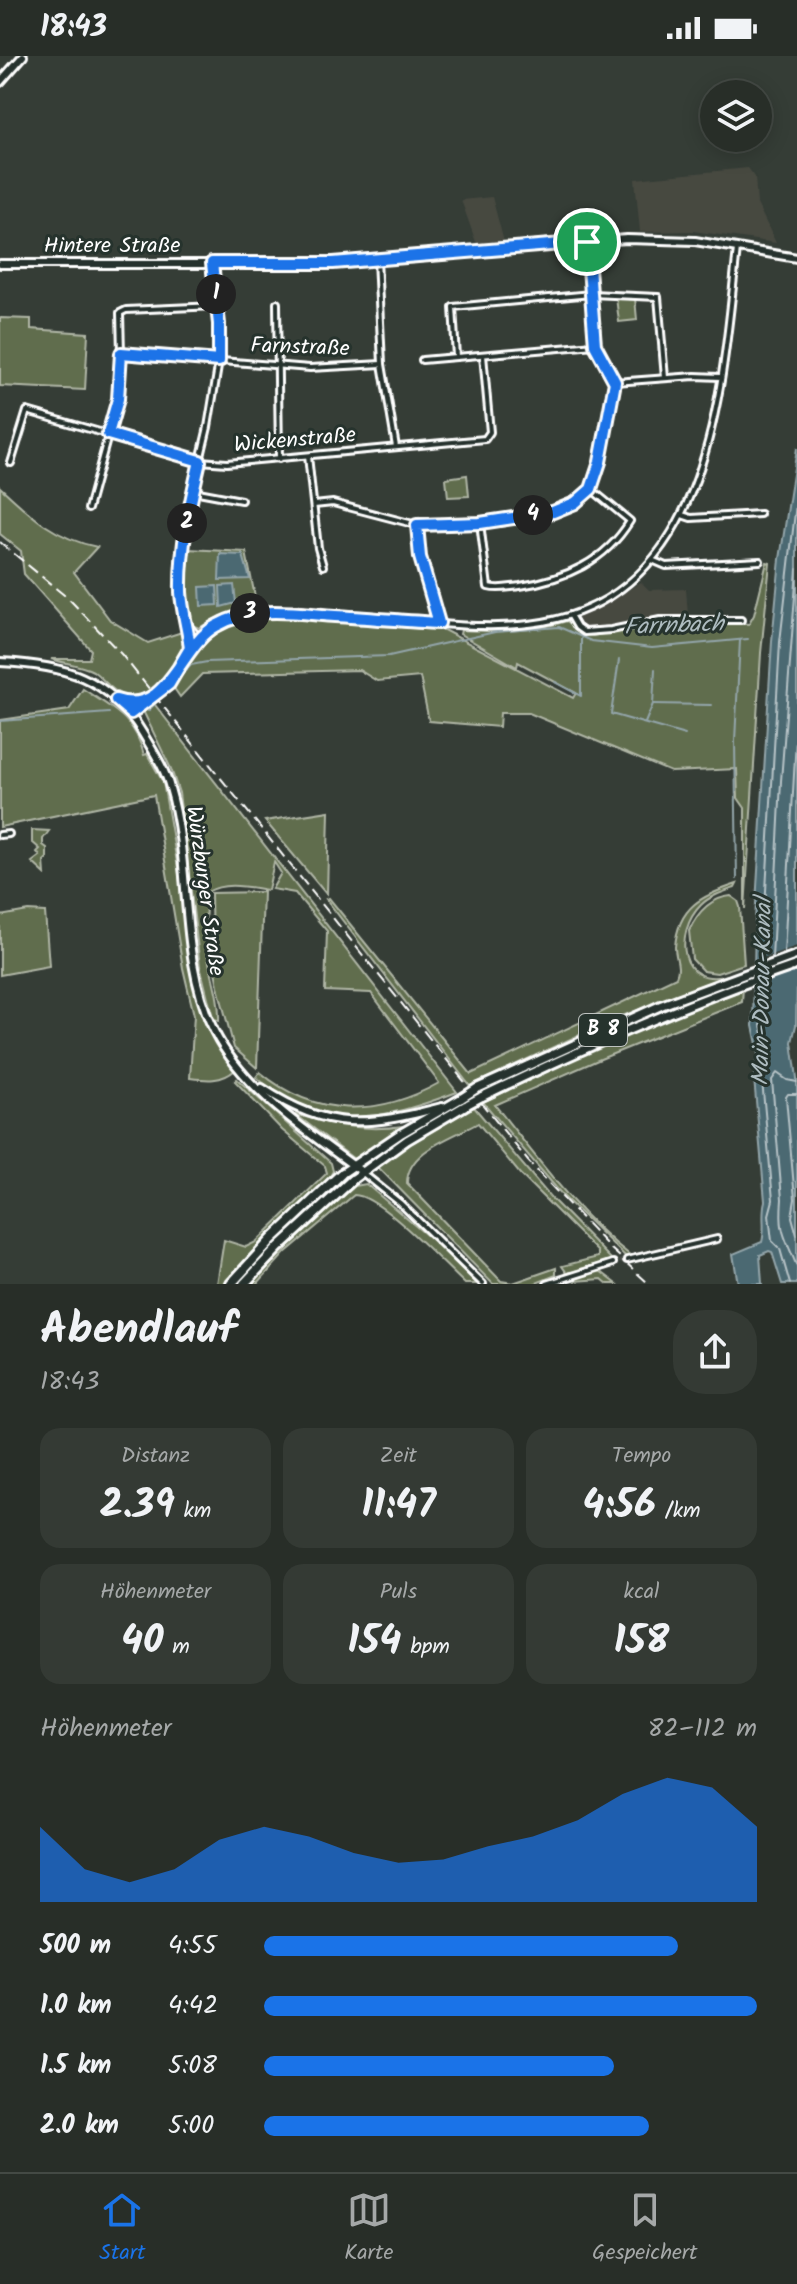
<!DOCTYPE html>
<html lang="de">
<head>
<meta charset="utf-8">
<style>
	:root { --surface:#282e28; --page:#343a34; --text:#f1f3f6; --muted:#a5a8a8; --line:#444a45; --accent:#1a73e8 }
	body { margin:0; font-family:Kalam,sans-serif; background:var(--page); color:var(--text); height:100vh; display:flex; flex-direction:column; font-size:30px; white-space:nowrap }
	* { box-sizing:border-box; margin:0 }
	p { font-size:26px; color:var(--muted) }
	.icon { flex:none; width:44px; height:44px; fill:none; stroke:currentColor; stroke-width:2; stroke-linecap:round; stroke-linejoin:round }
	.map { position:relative; height:1228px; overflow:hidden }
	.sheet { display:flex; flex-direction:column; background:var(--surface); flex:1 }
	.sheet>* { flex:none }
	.tools { position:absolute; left:700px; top:24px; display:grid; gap:16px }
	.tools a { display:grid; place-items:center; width:72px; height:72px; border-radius:50%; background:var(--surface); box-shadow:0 4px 20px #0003,0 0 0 2px var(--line); font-size:40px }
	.pin { position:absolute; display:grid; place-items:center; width:68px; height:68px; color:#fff; margin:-34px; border:4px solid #fff; border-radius:50%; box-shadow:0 2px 8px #0007 }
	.km { position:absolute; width:40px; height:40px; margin:-20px; border-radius:50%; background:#222; color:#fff; font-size:22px; line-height:40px; text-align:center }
	.round { display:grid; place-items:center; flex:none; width:84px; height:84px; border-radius:32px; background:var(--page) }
	.summary { display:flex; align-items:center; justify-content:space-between; height:136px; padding:0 40px }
	h1 { font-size:44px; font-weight:700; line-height:60px }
	.stats { display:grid; grid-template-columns:repeat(3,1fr); gap:12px; height:136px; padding:8px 40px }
	.stats div { display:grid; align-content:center; border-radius:20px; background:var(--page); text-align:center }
	.stats b { font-size:40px; font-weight:700 }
	.stats small { font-size:22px; font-weight:400 }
	.stats p { font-size:22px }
	.chart { height:224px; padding:16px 40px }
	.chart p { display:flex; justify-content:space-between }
	.chart svg { width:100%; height:144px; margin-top:8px; fill:var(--accent); opacity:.7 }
	ul { padding:0 40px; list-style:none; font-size:26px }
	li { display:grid; grid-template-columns:128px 96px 1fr; align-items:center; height:60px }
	li i { height:20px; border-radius:10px; background:var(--accent) }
	.status { display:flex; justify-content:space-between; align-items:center; height:56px; padding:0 40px; background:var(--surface); direction:ltr }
	.status svg { height:22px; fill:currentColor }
	.tab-bar { display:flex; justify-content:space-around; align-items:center; height:112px; border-top:2px solid var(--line); background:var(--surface); font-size:22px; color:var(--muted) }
	.tab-bar a { display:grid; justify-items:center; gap:4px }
	.tab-bar .on { color:var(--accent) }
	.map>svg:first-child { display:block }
	.built { fill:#474941 }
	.green { fill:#606d4e; stroke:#b0b6a6; stroke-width:2 }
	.water { fill:#4b6972; stroke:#93a5aa; stroke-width:2 }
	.pier { fill:#353d36 }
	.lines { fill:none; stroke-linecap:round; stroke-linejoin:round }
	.shore { stroke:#b7c3c7; stroke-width:2 }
	.stream { stroke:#93a5aa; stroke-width:2 }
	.street-tunnel { stroke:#49504a; stroke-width:4; stroke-dasharray:4 2; stroke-linecap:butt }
	.street-casing { stroke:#fff; stroke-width:10 }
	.secondary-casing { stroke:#fff; stroke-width:12 }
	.primary-casing { stroke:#fff; stroke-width:13 }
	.highway-casing { stroke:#fff; stroke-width:14 }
	.street { stroke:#26332d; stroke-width:4 }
	.secondary { stroke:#26332d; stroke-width:6 }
	.primary { stroke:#26332d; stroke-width:7 }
	.highway { stroke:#26332d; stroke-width:8 }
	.rail { stroke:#fff; stroke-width:2; stroke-dasharray:12 6; stroke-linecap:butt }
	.primary-bridge-casing { stroke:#fff; stroke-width:13; stroke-linecap:butt }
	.primary-bridge { stroke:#26332d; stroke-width:7 }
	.route-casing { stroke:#fff; stroke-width:16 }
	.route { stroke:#1a73e8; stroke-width:10 }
	.labels { text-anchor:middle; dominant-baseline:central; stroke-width:6; stroke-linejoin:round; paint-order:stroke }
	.shield { fill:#26332d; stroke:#bec2c0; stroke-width:2 }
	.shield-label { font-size:20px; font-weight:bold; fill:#fff }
	.street-label { font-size:22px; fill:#fff; stroke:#26332d }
	.water-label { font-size:24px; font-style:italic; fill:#aebcc0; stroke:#26332d }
</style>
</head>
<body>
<div class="status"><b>18:43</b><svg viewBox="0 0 49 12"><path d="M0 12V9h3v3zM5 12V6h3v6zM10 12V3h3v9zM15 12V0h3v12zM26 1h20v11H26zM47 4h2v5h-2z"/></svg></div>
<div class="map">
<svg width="797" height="1228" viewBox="0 0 797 1228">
	<rect width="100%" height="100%" fill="#353d36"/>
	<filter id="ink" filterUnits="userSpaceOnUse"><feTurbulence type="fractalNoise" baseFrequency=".0125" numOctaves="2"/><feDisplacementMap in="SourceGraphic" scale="16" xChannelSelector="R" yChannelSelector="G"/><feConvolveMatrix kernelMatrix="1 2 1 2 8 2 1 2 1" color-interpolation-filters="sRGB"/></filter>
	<g filter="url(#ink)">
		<g class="built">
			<polygon points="748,112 755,121 757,148 776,187 693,175 640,176 635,123"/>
			<polygon points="492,141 504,186 477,189 461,144"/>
			<polygon points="641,526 649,534 686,533 688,559 653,560 590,574 583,571 578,562 602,551"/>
		</g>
		<g class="green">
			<polygon points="616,241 635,242 637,264 619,266"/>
			<polygon points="0,262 31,263 31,273 88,277 85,334 0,330"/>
			<polygon points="467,419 469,440 448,441 446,422"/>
			<path d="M 0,431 C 31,460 54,482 97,491 L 74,516 L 110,564 L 148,587 L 182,576 L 186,585 C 178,608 150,654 122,639 C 110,634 103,622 93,615 C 81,609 63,607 51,603 L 89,603 L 91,594 L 24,518 L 21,495 L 0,478 Z"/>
			<polygon points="188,493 246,496 257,551 220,560 199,572 192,569 186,540"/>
			<path d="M 767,506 L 770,507 L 761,597 L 745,853 L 745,752 L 738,742 L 737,713 L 671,716 L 529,657 L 500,657 L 499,671 L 429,665 L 420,621 L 377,625 L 359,614 L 202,618 L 180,641 L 171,628 C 197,591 219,565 266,559 L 438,571 L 573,642 L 576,637 L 518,606 L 517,611 L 460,578 L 461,574 C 498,576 531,576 567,565 L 583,579 L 593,580 L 657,567 L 702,565 L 749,568 L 754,559 Z"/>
			<path d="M 83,633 C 113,653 135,662 144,699 L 147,698 L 163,726 L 179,818 L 190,910 L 200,950 L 212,981 L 235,1014 C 222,1026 206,1024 190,1022 L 194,959 L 183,912 L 154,739 L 0,771 L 0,664 L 69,654 Z"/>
			<path d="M 152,645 L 457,1036 C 380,1065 324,1079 256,1021 L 260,1016 C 315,1062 378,1061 439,1027 L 371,937 L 325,935 L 327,875 L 295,837 L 272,833 L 281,817 L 274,806 L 268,834 C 247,831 226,825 207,836 C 205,858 204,880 208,901 C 212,922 220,944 219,965 L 213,962 L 200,910 L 179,737 L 171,713 L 144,657 L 143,653 Z"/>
			<polygon points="329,755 327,839 265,765"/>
			<polygon points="32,774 49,775 43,783 43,789 47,792 47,802 44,805 45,818 32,806 40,800 37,796 40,793 32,786"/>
			<path d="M 737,828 L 735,832 C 723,836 710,840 701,849 C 673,877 679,933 728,919 L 607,966 L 470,1030 L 326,843 L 329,842 L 471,1018 L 676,921 C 681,910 675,902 675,891 C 678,850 703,839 737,828 Z"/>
			<polygon points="263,836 257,1012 234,992 219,935 212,900 211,837"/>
			<path d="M 731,840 L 738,845 L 740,851 L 744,908 L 717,917 L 703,915 L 692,903 L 689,875 C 697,857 710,842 731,840 Z"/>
			<polygon points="28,855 45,856 49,910 0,919 0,860"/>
			<path d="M 743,932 L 742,946 L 598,1004 L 495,1049 C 537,1102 577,1158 631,1200 L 626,1201 L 564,1141 L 483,1046 L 608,986 Z"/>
			<polygon points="237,1023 331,1107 333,1115 328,1124 271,1179 224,1228 217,1228 224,1184 246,1191 256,1186 327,1117 325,1110 282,1074 235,1025"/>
			<path d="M 474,1051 L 551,1142 L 612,1204 L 567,1217 L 562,1210 L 598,1201 L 598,1196 L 520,1118 L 478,1067 C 454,1081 407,1094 407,1127 L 501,1225 L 513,1227 L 556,1212 L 556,1219 L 534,1228 L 493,1228 L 378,1111 L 393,1098 Z"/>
			<path d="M 295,1058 C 332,1069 365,1076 403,1070 L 354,1103 Z"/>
			<path d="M 366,1128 L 437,1188 L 477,1228 L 465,1228 C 443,1208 380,1139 354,1139 L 285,1197 L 257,1228 L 251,1228 L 291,1187 L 355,1130 Z"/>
			<polygon points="600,1215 617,1228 608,1228 602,1223 576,1225 577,1220"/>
		</g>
		<g class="water">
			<path d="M 797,392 L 797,921 L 796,969 L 792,986 L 797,1022 L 797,1228 L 782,1228 L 772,1196 L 769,1195 L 760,1199 L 762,1228 L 738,1228 L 733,1198 L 762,1186 C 766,1173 761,1158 765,1145 L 754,1022 L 759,997 L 753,970 L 755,864 L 772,585 L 780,503 Z"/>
			<polygon points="220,498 243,499 250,523 219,524"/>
			<polygon points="234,529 236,547 221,551 220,530"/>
			<polygon points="217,530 218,549 201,550 200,531"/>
		</g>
		<polygon class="pier" points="797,890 797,913 749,929 750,906"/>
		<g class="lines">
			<g class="shore">
				<polyline points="784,898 797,665"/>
				<polyline points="772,902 781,725 797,513"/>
				<polyline points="762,906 780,586 797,439"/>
				<polyline points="761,927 761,969 767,996 762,1024 773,1144 769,1159 772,1185 780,1193 790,1228"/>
				<path d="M 797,1026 L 787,1024 L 777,1017 L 772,1024 L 782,1143 C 779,1179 785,1179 797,1211"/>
				<polyline points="797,1038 788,1038 786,1041 795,1143 792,1161 797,1179"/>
			</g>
			<g class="stream">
				<polyline points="619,604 611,658 685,679"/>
				<polyline points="555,626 581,640 581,583"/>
				<polyline points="653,648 711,649"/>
				<polyline points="148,655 191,609 207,606 389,600 495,576 559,571 591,585 652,592 748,583"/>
				<polyline points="0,665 109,657"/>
				<polyline points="645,667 653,648 655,613"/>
				<polyline points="737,823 735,685 740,584"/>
			</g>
			<polyline class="street-tunnel" points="613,1207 627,1204"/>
			<defs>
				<g id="street">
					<polyline points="377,203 382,308 396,391"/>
					<polyline points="277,247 279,403"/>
					<polyline points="122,297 310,312 382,308"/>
					<polyline points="456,301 453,251 591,238 658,241 665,322"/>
					<polyline points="422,304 595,289"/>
					<polyline points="615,326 695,320 720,321"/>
					<polyline points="308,400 318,492 323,510"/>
					<polyline points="11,407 27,355 200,405 227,407 485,383 490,376 483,299"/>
					<polyline points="193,435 241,444"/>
					<polyline points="314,449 333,447 417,469 449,469 553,456 575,447 591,433 600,406 615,326 595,289 587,186"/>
					<polyline points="88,453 118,343 121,297 120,257 126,254 216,250"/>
					<polyline points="682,459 691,462 760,458"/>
					<path d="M 480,467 L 488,531 C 499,534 509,531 520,530 C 565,523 605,506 630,465 L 591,433"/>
					<polyline points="417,469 420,501 439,567"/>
					<polyline points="652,504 666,510 760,505"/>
					<polyline points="570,559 577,571 584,576 611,574 660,564 741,564"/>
					<polyline points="187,569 199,581"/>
					<polyline points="190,592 182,547 182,522 188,455 208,371 219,305 219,268 212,207"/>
					<polyline points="120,645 126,647 147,644"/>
					<path d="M 131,657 C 143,648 159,639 169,627 C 194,598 187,581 230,563 C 266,547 345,561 386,564 C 437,567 492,575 543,566 C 713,536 722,327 737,193"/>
					<polyline points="0,779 9,778"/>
					<polyline points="364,1118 400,1147 483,1228"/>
					<polyline points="627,1204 717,1183"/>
					<polyline points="547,1228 613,1207"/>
				</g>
				<g id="secondary">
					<polyline points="0,26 23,0"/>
					<polyline points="0,208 315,208 627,183 695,185 797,202"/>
					<path d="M 0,606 C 63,609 109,620 143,678 C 153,695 165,713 170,732 C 193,810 177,900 214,975 C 244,1035 309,1077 362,1116"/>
					<path d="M 262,1032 C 329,1076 368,1070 442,1051"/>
				</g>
				<g id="primary">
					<polyline points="476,1033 662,949 797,899"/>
					<path d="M 481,1041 C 585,991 689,946 797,909"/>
					<polyline points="341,1118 400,1078 462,1042"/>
					<polyline points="352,1124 407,1084 468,1048"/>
				</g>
				<g id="highway">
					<polyline points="231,1228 272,1183 341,1118"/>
					<polyline points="244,1228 279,1191 352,1124"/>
				</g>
			</defs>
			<use href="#street" class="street-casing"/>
			<use href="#secondary" class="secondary-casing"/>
			<use href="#primary" class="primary-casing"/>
			<use href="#highway" class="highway-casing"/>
			<use href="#street" class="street"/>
			<use href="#secondary" class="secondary"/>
			<use href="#primary" class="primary"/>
			<use href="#highway" class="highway"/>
			<polyline class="rail" points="0,486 70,544 122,599 528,1105 608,1190 649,1228"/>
			<defs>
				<g id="primary-bridge">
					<polyline points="462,1042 476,1033"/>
					<polyline points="468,1048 481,1041"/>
				</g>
			</defs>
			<use href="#primary-bridge" class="primary-bridge-casing"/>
			<use href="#primary-bridge" class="primary-bridge"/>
		</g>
	</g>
	<g class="lines" filter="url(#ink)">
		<defs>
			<path id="route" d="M 587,186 L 333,207 L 212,207 L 219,268 L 219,305 L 121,297 L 118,343 L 108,378 L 200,405 C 190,448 180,492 181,536 C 182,555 188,573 190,592 L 169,628 L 131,657 L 116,644 C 169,661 179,590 216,570 C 253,549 294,557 335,560 C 370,562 404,565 439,567 L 420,501 L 417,469 L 480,467 L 553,456 L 575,447 L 591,433 L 600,406 L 615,326 L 595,289 L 587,186"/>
		</defs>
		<use href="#route" class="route-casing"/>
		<use href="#route" class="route"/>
	</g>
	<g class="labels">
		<rect class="shield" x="579" y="958" width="48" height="32" rx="6"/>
		<g class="shield-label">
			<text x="603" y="974">B 8</text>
		</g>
		<g class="street-label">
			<text x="112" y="190">Hintere Straße</text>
			<text transform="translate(300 292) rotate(2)">Farnstraße</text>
			<text transform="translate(295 385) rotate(-5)">Wickenstraße</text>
			<text transform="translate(204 835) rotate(82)">Würzburger Straße</text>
		</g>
		<g class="water-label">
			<text transform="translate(674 570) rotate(-2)">Farrnbach</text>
			<text transform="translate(763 936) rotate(-89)">Main-Donau-Kanal</text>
		</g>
	</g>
</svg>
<div class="tools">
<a><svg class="icon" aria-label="layers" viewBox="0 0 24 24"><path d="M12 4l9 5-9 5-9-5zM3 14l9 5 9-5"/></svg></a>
</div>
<div class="pin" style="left:587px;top:186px;background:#1e9e55"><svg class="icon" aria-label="arrive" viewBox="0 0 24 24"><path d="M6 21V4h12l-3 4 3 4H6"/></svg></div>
<b class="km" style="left:216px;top:238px">1</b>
<b class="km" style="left:187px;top:467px">2</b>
<b class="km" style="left:250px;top:557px">3</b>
<b class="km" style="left:533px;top:459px">4</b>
</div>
<section class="sheet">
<div class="summary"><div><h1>Abendlauf</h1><p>18:43</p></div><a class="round"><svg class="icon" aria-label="share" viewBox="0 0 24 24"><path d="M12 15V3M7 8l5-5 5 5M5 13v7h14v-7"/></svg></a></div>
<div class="stats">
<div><p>Distanz</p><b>2.39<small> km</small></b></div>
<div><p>Zeit</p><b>11:47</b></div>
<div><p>Tempo</p><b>4:56<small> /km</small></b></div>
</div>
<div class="stats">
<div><p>Höhenmeter</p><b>40<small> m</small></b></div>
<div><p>Puls</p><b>154<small> bpm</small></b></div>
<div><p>kcal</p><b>158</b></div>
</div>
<div class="chart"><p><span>Höhenmeter</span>82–112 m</p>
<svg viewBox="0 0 160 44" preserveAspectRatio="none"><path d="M0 44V21L10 34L20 38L30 34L40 25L50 21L60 24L70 29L80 32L90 31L100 27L110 24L120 19L130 11L140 6L150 9L160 21V44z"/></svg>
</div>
<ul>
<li><b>500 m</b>4:55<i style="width:84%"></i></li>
<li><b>1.0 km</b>4:42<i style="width:100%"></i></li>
<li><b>1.5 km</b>5:08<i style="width:71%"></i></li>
<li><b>2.0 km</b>5:00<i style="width:78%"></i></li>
</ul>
</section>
<nav class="tab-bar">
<a class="on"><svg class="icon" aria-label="home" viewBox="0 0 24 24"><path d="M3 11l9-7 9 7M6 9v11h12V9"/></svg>Start</a>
<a><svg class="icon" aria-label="map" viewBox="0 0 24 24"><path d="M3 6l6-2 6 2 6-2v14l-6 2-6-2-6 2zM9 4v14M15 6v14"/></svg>Karte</a>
<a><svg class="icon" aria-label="saved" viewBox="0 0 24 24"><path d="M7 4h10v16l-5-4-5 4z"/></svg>Gespeichert</a>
</nav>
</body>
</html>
